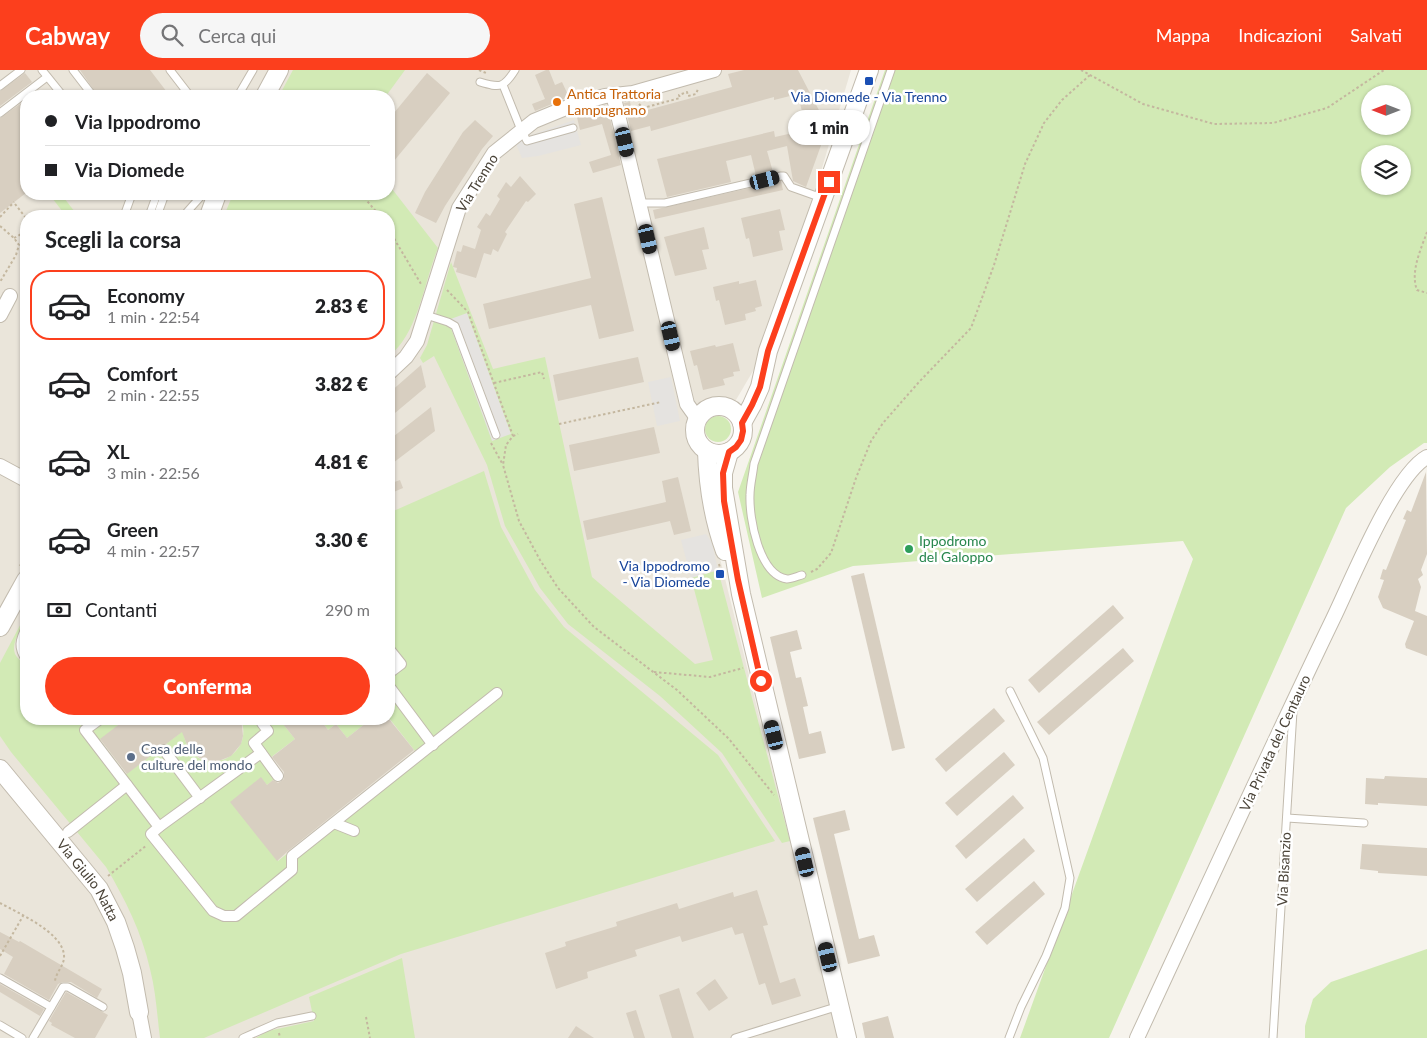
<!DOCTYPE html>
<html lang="it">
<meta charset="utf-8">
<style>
:root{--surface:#fff;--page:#f6f6f6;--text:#202124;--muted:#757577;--line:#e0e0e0;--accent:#fc3f1d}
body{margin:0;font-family:Lato,sans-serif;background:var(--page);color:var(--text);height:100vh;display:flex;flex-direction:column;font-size:19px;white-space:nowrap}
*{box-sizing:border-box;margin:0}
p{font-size:16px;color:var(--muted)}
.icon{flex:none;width:28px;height:28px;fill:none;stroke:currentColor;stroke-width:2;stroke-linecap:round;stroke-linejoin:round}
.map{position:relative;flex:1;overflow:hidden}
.panel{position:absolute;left:20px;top:140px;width:375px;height:515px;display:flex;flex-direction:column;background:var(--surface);border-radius:20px;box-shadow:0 1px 4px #0004}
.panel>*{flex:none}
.top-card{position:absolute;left:20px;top:20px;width:375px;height:110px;border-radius:20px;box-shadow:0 1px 4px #0004;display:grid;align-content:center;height:110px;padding:0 25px;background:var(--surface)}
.needle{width:32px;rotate:270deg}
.controls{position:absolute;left:1361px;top:15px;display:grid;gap:10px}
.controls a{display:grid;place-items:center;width:50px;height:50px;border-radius:50%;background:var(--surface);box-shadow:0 1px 4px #0004;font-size:25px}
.end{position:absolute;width:22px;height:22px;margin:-11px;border:6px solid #fc3f1d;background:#fff;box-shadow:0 0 0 2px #fff}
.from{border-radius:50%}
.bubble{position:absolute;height:35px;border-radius:18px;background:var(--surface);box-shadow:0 1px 4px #0004;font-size:16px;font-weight:800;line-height:35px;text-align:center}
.car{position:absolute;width:15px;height:30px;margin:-15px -8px;border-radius:6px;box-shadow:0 0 4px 1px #0007;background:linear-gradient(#222 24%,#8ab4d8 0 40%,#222 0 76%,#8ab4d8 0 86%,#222 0)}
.top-card b{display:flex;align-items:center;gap:18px;height:48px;font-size:19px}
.top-card b+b{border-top:1px solid var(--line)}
.top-card i{width:12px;height:12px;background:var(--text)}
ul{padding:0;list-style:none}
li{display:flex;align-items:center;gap:15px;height:70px;margin:0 10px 8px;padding:0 15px;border:2px solid transparent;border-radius:20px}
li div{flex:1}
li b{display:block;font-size:19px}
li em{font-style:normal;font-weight:800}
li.current{border-color:var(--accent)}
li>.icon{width:45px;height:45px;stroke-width:1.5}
h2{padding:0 25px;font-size:22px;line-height:60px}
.pay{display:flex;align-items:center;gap:12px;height:55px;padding:0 25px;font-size:19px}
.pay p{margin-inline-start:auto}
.action{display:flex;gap:10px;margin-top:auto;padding:10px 25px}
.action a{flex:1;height:58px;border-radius:30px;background:var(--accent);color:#fff;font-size:20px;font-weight:800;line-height:58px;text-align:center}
header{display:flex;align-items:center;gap:30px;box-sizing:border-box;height:70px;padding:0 25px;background:var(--accent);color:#fff}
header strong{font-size:24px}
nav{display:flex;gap:28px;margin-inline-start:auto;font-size:18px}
.search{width:350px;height:45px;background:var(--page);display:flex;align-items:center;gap:12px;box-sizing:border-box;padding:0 18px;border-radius:28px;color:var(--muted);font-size:19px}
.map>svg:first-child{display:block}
</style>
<header>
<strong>Cabway</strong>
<div class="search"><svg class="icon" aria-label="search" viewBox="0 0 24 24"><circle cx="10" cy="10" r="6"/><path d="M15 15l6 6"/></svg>Cerca qui</div>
<nav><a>Mappa</a><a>Indicazioni</a><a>Salvati</a></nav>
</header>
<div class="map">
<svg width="1427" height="968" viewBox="0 0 1427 968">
<rect width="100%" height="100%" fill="#f6f3ec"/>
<path fill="#eae5da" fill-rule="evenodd" d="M0 0H851L814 125 763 284 733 335 714 333 701 337 691 350V365L702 393 705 428 839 968H0ZM26 26H389V124H26ZM26 146H389V649H26Z"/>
<g fill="#d2eab5" fill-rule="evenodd">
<path d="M293 0H405L386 26H279Z"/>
<path d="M885 0H1427V373H1424L1390 397 1346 438 1109 968H1020L1193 489 1183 471 853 496 762 528 738 422ZM1370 24H1402V56H1370ZM1370 84H1402V116H1370Z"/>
<path d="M389 115 438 178C424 212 418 264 389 286V146H224L233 124H389Z"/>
<path d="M49 124H61L78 146H66Z"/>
<path d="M451 192 493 299 545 287 592 507 695 594 713 590 691 508 718 500 790 771 782 773 722 683 660 626 568 554 540 518 505 456 487 395 434 286 423 293 420 288 427 275Z"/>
<circle cx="718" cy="359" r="13"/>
<path d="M484 401 501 457 535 520 564 557 718 685 775 771 401 884 204 968H160C157 945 156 922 150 899 142 863 125 829 106 797L11 682 0 666V593L26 544C26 558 10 569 15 584 17 588 23 593 26 597V649H126L100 670 126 704 179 664 169 649H187C183 657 183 666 187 675 204 709 255 686 241 649H279L295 669 270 688 282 703 267 715 261 708 278 791 415 681 389 648V443Z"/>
<path d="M320 649H371L347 668 336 654 328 660Z"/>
<path d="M1427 879V968H1305V956L1313 929 1331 912Z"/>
<path d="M402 888 415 968H256L268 961 314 951 309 927Z"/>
</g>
<g fill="#e5e3e0">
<path d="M574 50 581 75 538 86 522 88 516 74 531 65Z"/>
<path d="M467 243 511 364 492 371 448 250Z"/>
<path d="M671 307 680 351 657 356 648 312Z"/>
<path d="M706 464 712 473 718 500 691 508 681 470Z"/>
</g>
<g fill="#d8cfc1">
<path d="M80 0H150L170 26H98Z"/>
<path d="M546 0H549L555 15 562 12 569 27 535 41 532 34 545 29 535 5Z"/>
<path d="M744 0H798L822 46 824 67 806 117 793 111 787 76 767 81 773 102 756 106 751 85 726 91 731 112 667 127 657 89 774 61 775 67 806 60 798 24 774 30V27L651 61 650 56 631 61 624 33 630 32 633 44 732 17 728 4Z"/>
<path d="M25 3 32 12 0 36V21Z"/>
<path d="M427 3 450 23 389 97V49Z"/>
<path d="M26 30V123L0 143V48Z"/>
<path d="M607 35 621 95 593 103 589 92 611 85 602 54 580 60 576 43Z"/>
<path d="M475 50 493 66 482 79 445 136 436 153 415 143 425 122 463 62Z"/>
<path d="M520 106 536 124 528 132 526 131 505 162 507 164 498 182 493 179 491 185 484 183 476 208 456 202 457 198 453 197 457 181 461 182 463 175 475 179 481 160 477 157 486 143 490 146 500 129 497 126 506 112 511 117Z"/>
<path d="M781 111 783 120 655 149 653 140Z"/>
<path d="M602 127 634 261 599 269 591 235 489 259 483 234 591 208 574 134Z"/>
<path d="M780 139 785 160 779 161 783 180 753 187 749 168 746 169 741 148Z"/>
<path d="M704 157 709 179 702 180 707 199 675 206 664 167Z"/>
<path d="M756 210 762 236 755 238 756 241 745 244 746 250 725 255 719 230 716 231 713 217 739 211V214Z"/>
<path d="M733 273 740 301 733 302 734 306 723 309 725 315 703 320 697 295 694 296 690 281 715 275 716 277Z"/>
<path d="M638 287 644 312 558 331 553 305Z"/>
<path d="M421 295 426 317 389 348V323Z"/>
<path d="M431 337 435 361 389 396V370Z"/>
<path d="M654 357 660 383 574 401 569 375Z"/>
<path d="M1426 402 1427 484 1421 500 1423 505 1418 509 1421 517 1415 541 1427 546V586L1406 578 1405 574 1414 551 1383 538 1378 527 1384 510 1380 509 1383 499 1386 500 1406 450 1403 449 1407 440 1411 442Z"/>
<path d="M678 407 691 461 674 465 670 451 587 470 583 451 666 432 662 411Z"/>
<path d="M400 410 403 418 389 424V414Z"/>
<path d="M864 503 905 678 892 681 851 506Z"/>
<path d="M1113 535 1124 548 1039 623 1028 610Z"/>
<path d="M797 560 802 579 790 582 796 608 801 607 808 636 803 637 809 664 821 661 826 683 799 689 770 567Z"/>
<path d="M1123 578 1134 591 1049 665 1037 652Z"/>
<path d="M994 638 1005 651 946 702 935 689Z"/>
<path d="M126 649H241L243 666 241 674 231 686 216 692 200 688 193 683 188 677 182 662 166 674 160 675 157 681 127 704 100 669Z"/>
<path d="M279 649H320L328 660 336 654 347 668 371 649H389L414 680 288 781 277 791 230 732 261 707 267 715 273 710 278 713 284 709V702L272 687 295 669Z"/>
<path d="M1004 682 1015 695 957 746 945 733Z"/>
<path d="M1385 706 1427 708V736L1378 733V735L1365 734 1366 708 1384 709Z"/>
<path d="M1013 725 1024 738 966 789 955 776Z"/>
<path d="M845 740 850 760 834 764 859 869 874 865 880 886 848 894 813 748Z"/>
<path d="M1024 768 1035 781 977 832 965 819Z"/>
<path d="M1362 774 1427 778V806L1378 803V801L1360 799Z"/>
<path d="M1034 811 1045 824 987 875 975 862Z"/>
<path d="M757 820 768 855 763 856 780 913 795 908 801 926 772 935 765 913 759 915 743 863 735 865 732 857 682 872 680 866 635 880 637 886 587 902 588 908 556 919 545 883 566 876 565 872 617 856 616 852 677 833 679 839 733 822 734 827Z"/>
<path d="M0 862 19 872 20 871 102 919 97 928 71 912H63L58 914 49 930 4 904 13 887 0 879Z"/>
<path d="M715 909 728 928 709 941 696 923Z"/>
<path d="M0 914 44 939 40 946 0 922Z"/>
<path d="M679 918 694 968H672L659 925Z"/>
<path d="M66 922 108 945 95 968H75L51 955 52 953 49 951Z"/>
<path d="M636 940 645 968H634L626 943Z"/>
<path d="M888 946 894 968H865L862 953Z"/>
<path d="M576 956 594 968H568Z"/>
</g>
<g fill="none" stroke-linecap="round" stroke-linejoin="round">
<defs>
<g id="service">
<path d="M42 0 63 26"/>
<path d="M73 0 93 26"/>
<path d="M170 0 190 26"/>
<path d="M480 12C500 18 504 18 515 0"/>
<path d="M503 15 519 55 527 71 573 58"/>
<path d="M0 16 21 0"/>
<path d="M235 26 239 24 253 0"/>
<path d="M0 43 47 7"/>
<path d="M644 133H665L781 106H784L791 117 822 128"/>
<path d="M124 146 132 124"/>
<path d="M149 146 157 124"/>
<path d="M157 146 165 124"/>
<path d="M185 146 187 142 203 124"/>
<path d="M426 245 448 252 455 256 496 365"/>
<path d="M802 505C798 506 791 509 787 509 759 505 749 448 750 425 750 415 753 404 754 394L891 0"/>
<path d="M26 557C19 570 17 578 26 590"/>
<path d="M1287 748 1364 753"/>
<path d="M0 908 51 937"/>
<path d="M0 955 22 968"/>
<path d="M33 968 63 917H68L103 937"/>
<path d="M243 968 277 953 312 946"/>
<path d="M735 968 839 936"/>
<path d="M1009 968 1021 937 1046 886 1065 838 1070 808 1043 688 1010 621"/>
<path d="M1273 968 1293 641"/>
</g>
<g id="pedestrian">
<path d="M389 579 401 594 389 603"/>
<path d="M389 616 433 675"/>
<path d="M100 649 85 660 127 715"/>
<path d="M267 649 262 653 268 661 254 673 278 706"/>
<path d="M164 680 200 728"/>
<path d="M334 753 354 761"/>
<path d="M159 757 261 683"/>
<path d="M68 762 127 715 159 757 151 764 213 841 224 846H236L292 800V786L497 623"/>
</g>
<g id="minor">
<path d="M613 24 687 334 697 348"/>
<path d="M0 245 10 226"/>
<path d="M389 303 406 287 417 271 459 138 494 83 534 51 573 35 605 26 633 23 714 0"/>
<path d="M0 396 26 410"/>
<path d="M139 942 144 968"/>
<path d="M1137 968C1202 828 1266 688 1333 549 1351 512 1394 405 1427 387"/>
</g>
<g id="tertiary">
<path d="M265 26 279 0"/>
<path d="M209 146 217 124"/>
<circle cx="719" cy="360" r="24"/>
<path d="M742 353 752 335 760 317 768 281 869 0"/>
<path d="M707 381C708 416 713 448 725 481"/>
<path d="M729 382 723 403V418L741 524 847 968"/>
<path d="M0 557 26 510"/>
<path id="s1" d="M0 699 99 819 116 852 125 878 132 903 139 942"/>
</g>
</defs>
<use href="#service" stroke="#c2bbae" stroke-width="9"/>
<use href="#pedestrian" stroke="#c2bbae" stroke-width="12"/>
<use href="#minor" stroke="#c2bbae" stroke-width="16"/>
<use href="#tertiary" stroke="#c2bbae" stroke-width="20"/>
<g stroke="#c4b79f" stroke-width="2" stroke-dasharray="2.5 2.5" stroke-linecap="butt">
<path d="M479 0 486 3"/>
<path d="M1081 0 1143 34 1214 54 1273 53 1327 38 1384 0"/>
<path d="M639 34 643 38 680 28 679 25 687 22 688 26 696 24 698 19"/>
<path d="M361 124 380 146"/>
<path d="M15 134 26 148"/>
<path d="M0 147 14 132"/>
<path d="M0 156 14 168 19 175 16 185 0 212"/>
<path d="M389 160 421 214"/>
<path d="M1427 162C1421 179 1410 202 1417 220L1427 223"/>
<path d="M14 168 23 163"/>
<path d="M447 220 468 242 513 366 506 375 503 395 519 451 540 490 558 518 594 557 677 620 729 669 774 725"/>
<path d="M494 313 542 302 544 309"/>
<path d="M559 354 661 332"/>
<path d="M513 366 518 364"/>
<path d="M491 373 503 395"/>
<path d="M719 494 722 505"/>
<path d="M20 496 25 487"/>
<path d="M811 502 817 499 831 483 856 408 871 371 883 353 919 312 971 258 994 195 1025 94 1044 53 1062 30 1090 5"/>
<path d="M654 602 710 607 743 598"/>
<path d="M108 806 147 775"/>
<path d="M0 833C18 843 62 862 64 885 65 895 56 902 55 911"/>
<path d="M0 886 23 846"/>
<path d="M366 947 370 968"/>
<path d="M279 963 280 968"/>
</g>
<use href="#service" stroke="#fff" stroke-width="7"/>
<use href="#pedestrian" stroke="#fff" stroke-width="10"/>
<use href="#minor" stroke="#fff" stroke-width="14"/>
<use href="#tertiary" stroke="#fff" stroke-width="18"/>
</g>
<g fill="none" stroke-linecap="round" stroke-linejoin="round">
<path stroke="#fc3f1d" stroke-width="6" d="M761 611 738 510 724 431 723 403 729 382 736 377 741 370 743 361 742 353 752 335 760 317 768 281 829 112"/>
</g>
<g fill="#1a4fb4" stroke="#fff" stroke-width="2">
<rect x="864" y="6" width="10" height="10" rx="2.5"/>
<rect x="715" y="499" width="10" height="10" rx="2.5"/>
</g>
<circle fill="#e8710a" stroke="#fff" stroke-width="2" cx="557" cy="32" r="5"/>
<circle fill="#2e9e5b" stroke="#fff" stroke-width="2" cx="909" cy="479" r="5"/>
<circle fill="#5c6f8a" stroke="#fff" stroke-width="2" cx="131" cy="687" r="5"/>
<g text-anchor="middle" stroke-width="5" stroke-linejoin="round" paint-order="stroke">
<g font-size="14" fill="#c56008" stroke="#fff" text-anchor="start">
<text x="567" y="29">Antica Trattoria<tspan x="567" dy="16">Lampugnano</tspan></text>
</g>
<g font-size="14" fill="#164399" stroke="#fff">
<text x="869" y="32">Via Diomede - Via Trenno</text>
<text x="710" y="501" text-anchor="end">Via Ippodromo<tspan x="710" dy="16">- Via Diomede</tspan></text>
</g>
<g font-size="14" fill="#4b4439" stroke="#fff">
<text transform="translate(477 113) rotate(-58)" y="5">Via Trenno</text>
<text transform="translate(1275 673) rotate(-65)" y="5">Via Privata del Centauro</text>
<text transform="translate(1284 799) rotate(-87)" y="5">Via Bisanzio</text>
<text dy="5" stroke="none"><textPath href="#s1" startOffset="142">Via Giulio Natta</textPath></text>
</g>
<g font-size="14" fill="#27864d" stroke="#fff" text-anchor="start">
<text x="919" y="476">Ippodromo<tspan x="919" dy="16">del Galoppo</tspan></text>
</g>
<g font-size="14" fill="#4e5e75" stroke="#fff" text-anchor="start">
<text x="141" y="684">Casa delle<tspan x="141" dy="16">culture del mondo</tspan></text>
</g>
</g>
</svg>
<div class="controls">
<a><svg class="needle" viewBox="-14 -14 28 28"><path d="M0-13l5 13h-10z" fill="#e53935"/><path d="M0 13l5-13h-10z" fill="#757577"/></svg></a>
<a><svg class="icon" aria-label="layers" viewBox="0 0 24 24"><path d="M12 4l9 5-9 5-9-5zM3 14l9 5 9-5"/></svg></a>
</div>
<i class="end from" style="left:761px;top:611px"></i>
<i class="end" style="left:829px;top:112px"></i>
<div class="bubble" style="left:788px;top:40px;width:82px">1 min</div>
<i class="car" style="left:625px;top:72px;rotate:167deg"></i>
<i class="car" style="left:765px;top:110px;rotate:76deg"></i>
<i class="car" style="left:648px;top:169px;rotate:167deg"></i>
<i class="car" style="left:671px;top:266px;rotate:167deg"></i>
<i class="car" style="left:774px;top:665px;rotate:346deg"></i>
<i class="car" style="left:805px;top:792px;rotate:347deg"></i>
<i class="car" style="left:828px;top:887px;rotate:347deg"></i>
<div class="top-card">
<b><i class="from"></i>Via Ippodromo</b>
<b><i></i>Via Diomede</b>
</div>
<section class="panel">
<h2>Scegli la corsa</h2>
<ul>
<li class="current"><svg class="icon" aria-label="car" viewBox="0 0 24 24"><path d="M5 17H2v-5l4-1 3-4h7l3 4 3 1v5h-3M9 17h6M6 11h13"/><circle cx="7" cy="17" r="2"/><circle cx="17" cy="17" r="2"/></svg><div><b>Economy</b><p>1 min · 22:54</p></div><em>2.83 €</em></li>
<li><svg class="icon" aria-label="car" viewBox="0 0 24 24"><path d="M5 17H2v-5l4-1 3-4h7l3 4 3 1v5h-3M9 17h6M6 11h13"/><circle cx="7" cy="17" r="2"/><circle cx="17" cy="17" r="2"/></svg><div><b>Comfort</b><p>2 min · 22:55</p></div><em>3.82 €</em></li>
<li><svg class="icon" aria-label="car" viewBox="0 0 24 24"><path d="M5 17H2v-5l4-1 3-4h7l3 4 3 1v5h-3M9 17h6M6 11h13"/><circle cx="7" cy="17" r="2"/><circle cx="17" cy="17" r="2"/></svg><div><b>XL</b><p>3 min · 22:56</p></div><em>4.81 €</em></li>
<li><svg class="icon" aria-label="car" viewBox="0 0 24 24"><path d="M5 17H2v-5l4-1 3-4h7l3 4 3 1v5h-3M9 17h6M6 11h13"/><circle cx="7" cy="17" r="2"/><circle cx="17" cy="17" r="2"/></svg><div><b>Green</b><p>4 min · 22:57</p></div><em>3.30 €</em></li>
</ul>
<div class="pay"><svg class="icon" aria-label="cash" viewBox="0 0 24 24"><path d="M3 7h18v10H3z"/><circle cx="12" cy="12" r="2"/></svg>Contanti<p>290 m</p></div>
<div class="action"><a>Conferma</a></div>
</section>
</div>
